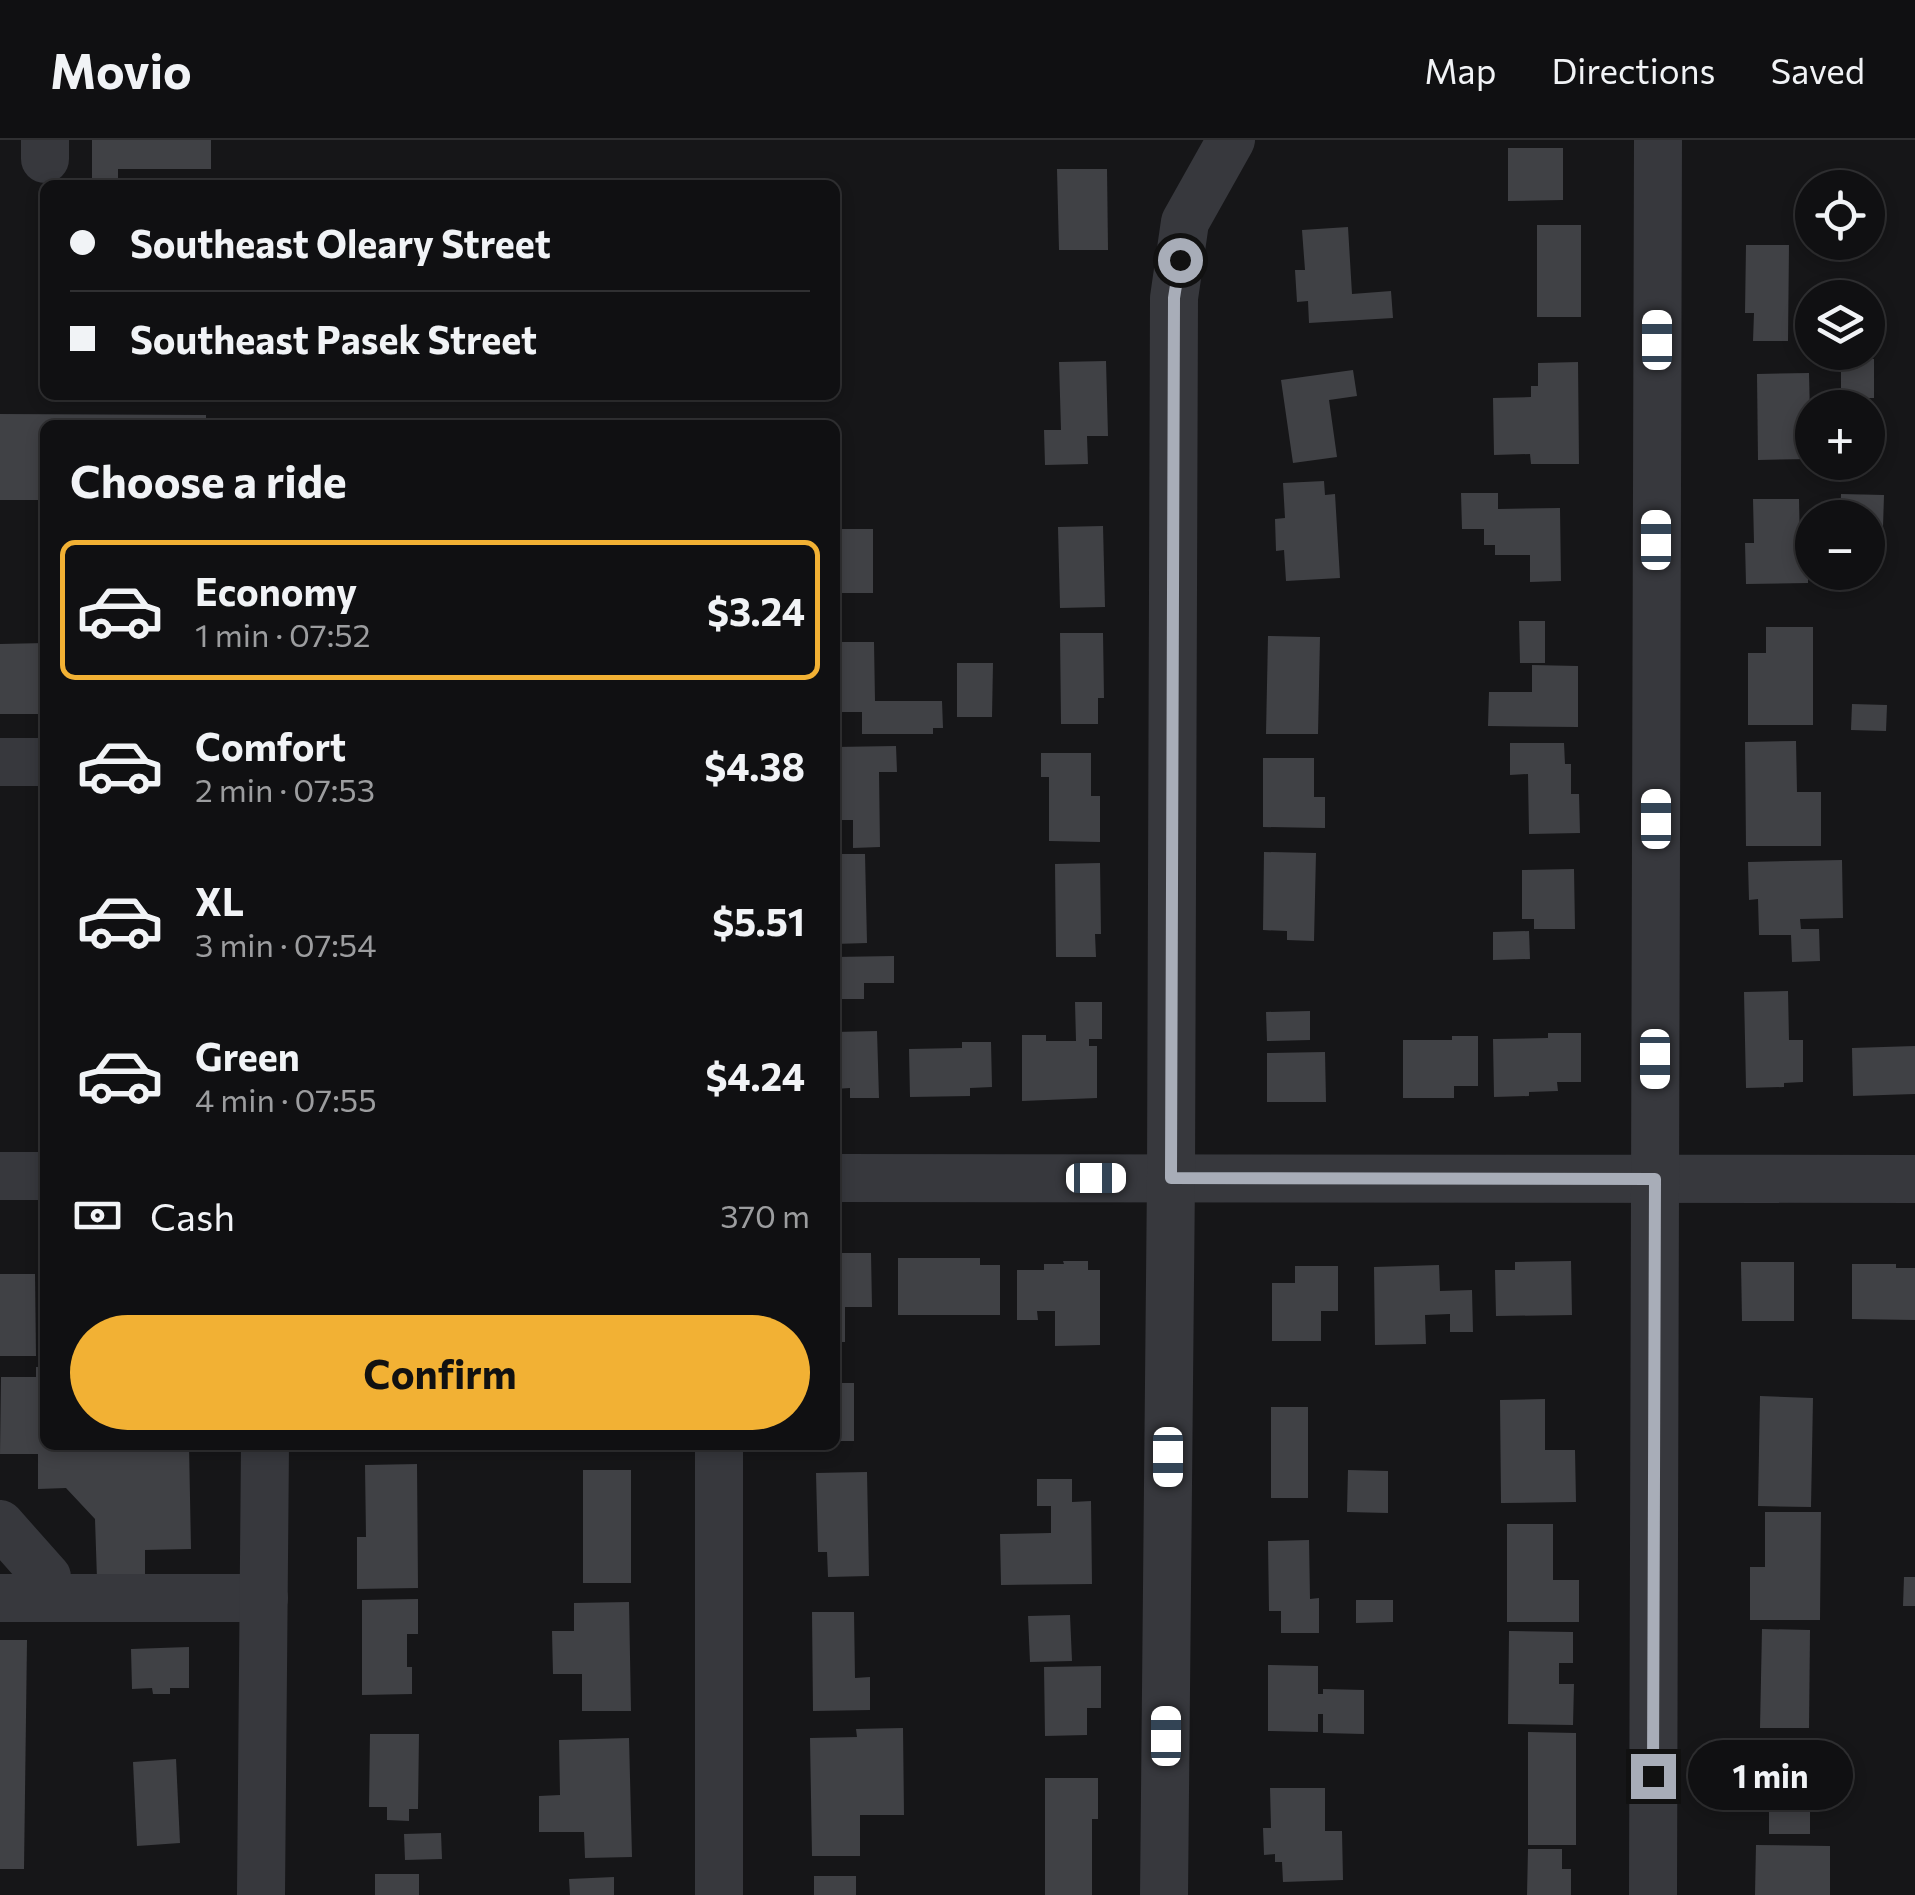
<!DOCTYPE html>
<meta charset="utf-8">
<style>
:root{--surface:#101012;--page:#19191b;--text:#f1f3f6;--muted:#9c9d9f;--line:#303032;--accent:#f2b134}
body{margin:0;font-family:Commissioner,sans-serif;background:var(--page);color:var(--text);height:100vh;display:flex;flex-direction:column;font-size:38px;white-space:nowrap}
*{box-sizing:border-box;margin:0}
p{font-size:32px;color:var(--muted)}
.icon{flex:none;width:55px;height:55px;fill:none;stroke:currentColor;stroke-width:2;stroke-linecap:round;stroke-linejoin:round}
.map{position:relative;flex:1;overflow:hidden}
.sheet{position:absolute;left:40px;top:280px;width:800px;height:1030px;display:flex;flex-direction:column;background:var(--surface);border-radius:15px;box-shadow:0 5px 15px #0003,0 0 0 2px var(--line)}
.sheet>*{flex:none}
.top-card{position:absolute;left:40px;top:40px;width:800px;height:220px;border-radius:15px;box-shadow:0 5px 15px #0003,0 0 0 2px var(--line);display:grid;align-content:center;height:220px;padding:0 30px;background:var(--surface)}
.controls{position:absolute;left:1795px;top:30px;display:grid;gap:20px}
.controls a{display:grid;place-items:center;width:90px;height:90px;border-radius:50%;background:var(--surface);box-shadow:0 5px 15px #0003,0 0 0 2px var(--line);font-size:50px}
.end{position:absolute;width:45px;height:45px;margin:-22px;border:12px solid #a8adb8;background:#111;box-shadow:0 0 0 5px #111}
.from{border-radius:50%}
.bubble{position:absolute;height:70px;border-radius:35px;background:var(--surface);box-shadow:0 5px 15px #0003,0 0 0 2px var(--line);font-size:32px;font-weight:700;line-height:70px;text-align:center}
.car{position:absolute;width:30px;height:60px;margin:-30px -15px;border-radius:12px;box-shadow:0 0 8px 2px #0007;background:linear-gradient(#fff 24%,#345 0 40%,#fff 0 76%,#345 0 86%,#fff 0)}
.top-card b{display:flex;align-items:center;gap:35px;height:95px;font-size:38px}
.top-card b+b{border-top:2px solid var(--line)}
.top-card i{width:25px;height:25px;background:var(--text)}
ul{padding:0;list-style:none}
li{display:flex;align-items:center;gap:30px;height:140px;margin:0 20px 15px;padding:0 10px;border:5px solid transparent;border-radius:15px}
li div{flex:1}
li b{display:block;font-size:38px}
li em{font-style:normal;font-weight:700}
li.current{border-color:var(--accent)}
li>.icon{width:90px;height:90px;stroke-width:1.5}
h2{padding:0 30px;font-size:45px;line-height:120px}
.pay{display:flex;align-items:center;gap:25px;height:110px;padding:0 30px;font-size:38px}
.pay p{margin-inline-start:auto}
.button{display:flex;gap:20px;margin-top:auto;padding:20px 30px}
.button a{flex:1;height:115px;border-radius:60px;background:var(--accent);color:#111;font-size:40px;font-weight:700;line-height:115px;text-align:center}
header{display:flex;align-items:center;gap:60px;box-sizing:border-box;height:140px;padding:0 50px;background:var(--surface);border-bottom:2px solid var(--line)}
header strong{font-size:48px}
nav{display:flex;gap:55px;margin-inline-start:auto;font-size:35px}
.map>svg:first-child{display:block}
</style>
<header>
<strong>Movio</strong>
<nav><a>Map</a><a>Directions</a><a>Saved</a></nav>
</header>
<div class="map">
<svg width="1915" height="1755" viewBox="0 0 1915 1755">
<rect width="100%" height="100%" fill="#161618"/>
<g fill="#404145">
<path d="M92 0H211V29H118V45H92Z"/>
<path d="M1508 8H1563V60L1508 61Z"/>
<path d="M1057 29H1107L1108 110H1059Z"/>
<rect x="1537" y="85" width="44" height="92"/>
<path d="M1348 87 1352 154 1391 151 1393 178 1309 183 1308 161 1297 162 1295 130H1305L1302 90Z"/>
<path d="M1746 105H1789L1788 201H1753L1754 173H1745Z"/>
<rect x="1841" y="219" width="33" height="39"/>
<path d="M1106 221 1108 296H1087L1088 324 1045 325 1044 290H1061L1059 222Z"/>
<path d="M1578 222 1579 324H1531L1530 314 1494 315 1493 258 1531 257V246H1538V223Z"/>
<path d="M1353 230 1357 256 1329 260 1337 317 1293 323 1281 240Z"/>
<path d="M1809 233 1811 319 1758 320 1757 234Z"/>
<path d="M0 274 206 275V285H45V360H0Z"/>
<path d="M1324 341 1325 355 1335 354 1340 438 1286 441 1284 410 1276 411 1275 379 1285 378 1283 343Z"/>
<path d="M1461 353H1498V369L1560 368 1561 441 1530 442V415H1495V405H1484V389H1462Z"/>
<path d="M1841 354 1884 355 1883 387H1868V378H1840Z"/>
<path d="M1753 359H1799L1800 406H1808V443L1746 444 1745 403H1754Z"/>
<path d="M1103 386 1105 467 1060 468 1058 387Z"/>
<rect x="835" y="389" width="38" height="64"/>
<path d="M1519 481H1545V523H1520Z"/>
<path d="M1766 487H1813V585H1748V513H1766Z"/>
<path d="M1060 493H1103L1104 558H1098V584H1061Z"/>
<path d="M1268 496 1320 497 1318 594H1266Z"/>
<path d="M835 502H874L875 561H942L943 588H933V594H862V572H835Z"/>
<path d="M45 503V574H0V504Z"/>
<path d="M957 523H993L992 577H957Z"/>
<path d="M1532 525 1578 526V587L1488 586 1489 552H1532Z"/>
<path d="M1852 564 1887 565 1886 591 1851 590Z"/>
<path d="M1796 601 1797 652H1821V706H1746L1745 602Z"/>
<path d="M1510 603H1564L1565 624H1571V654H1579L1580 693 1529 694 1528 634 1510 635Z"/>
<path d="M896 606 897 632H879L880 707 853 708V680H835V607Z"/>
<path d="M1041 613H1091V656H1100V702L1049 701V637H1041Z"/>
<path d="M1263 618H1314V657H1325V688L1263 687Z"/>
<path d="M1264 712 1316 713 1314 801 1287 800V791L1263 790Z"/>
<path d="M835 714H865L867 803 835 804Z"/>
<path d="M1842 720 1843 778 1800 779 1801 789H1819L1820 821 1792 822 1791 795H1759L1758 759 1749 760 1748 722Z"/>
<path d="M1100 723 1101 794H1095L1096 817H1056L1055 724Z"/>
<path d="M1574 729 1575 789H1534V779H1522V730Z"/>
<path d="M1529 791 1530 819 1493 820V792Z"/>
<path d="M894 816V843H864V859H835V817Z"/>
<path d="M1788 851 1789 900H1803V942L1784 943V947L1746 948 1744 852Z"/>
<path d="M1075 862H1102V899H1089V906H1097V958L1022 961V895H1046V901H1076Z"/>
<path d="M1310 871V900L1267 901 1266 872Z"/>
<path d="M877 891 879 958H850V948L835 949V892Z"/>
<path d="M1548 893H1581V942H1557L1558 951 1529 952V956L1494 957 1493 899 1548 898Z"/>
<path d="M1452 896H1478V946H1454V958H1403V900H1452Z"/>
<path d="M962 902H991L992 947 970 948V956L910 957 909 909 962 908Z"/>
<path d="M1915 906V954L1853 956 1852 908Z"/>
<path d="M1325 912 1326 962H1267V913Z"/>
<path d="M835 1113H871L872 1167H845V1202H835Z"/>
<path d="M898 1118H980V1125H1000V1175H898Z"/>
<path d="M1063 1121H1088V1130H1100V1205L1055 1206V1171H1037L1038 1180H1017V1130H1044V1124H1064Z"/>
<path d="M1571 1121 1572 1175 1496 1176 1495 1130H1515V1122Z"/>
<path d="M1741 1122H1794V1181H1742Z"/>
<path d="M1852 1124H1896V1128H1915V1180L1852 1179Z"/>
<path d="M1439 1125 1440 1151 1472 1150 1473 1192H1450V1174L1425 1175 1426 1204 1375 1205 1374 1127Z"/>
<path d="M1295 1126H1338V1171H1321V1201H1272V1143H1295Z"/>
<path d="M0 1134H35L36 1216H0Z"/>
<path d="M36 1227H45V1305H189L191 1409 145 1410V1438L97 1439 95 1379 66 1348 38 1349V1314H0L1 1237H36Z"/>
<rect x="835" y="1243" width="19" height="58"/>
<path d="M1760 1256 1813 1258 1811 1367 1758 1366Z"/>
<path d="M1545 1259V1310H1575L1576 1362 1501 1363 1500 1260Z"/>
<rect x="1271" y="1267" width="37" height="91"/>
<path d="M417 1324 418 1448 357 1449V1397H366L365 1325Z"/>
<rect x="583" y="1330" width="48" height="113"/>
<path d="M1348 1330 1388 1331V1373L1347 1372Z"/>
<path d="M867 1332 869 1436 828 1437 827 1412H818L816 1333Z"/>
<path d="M1037 1339H1072V1362L1091 1361 1092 1444 1001 1445 1000 1394 1051 1393V1366H1037Z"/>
<path d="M1765 1372H1821L1820 1480H1750V1427H1765Z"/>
<path d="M1507 1384H1553V1440H1579V1482H1507Z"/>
<path d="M1309 1400 1310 1459 1319 1458V1493H1281V1471H1269L1268 1401Z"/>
<path d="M1904 1437H1915V1466H1903Z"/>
<path d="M418 1459V1494H407V1527H412V1554L362 1555V1460Z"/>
<path d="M1356 1460H1393V1482L1356 1483Z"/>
<path d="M629 1462 631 1571H582V1534H553L552 1491H574V1463Z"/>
<path d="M812 1472H854L855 1538 870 1537V1570L813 1571Z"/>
<path d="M1070 1475 1072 1521 1030 1522 1028 1476Z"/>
<path d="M1762 1489 1810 1490 1809 1588H1760Z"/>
<path d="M1509 1491 1573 1492V1523H1559V1544H1574L1573 1585 1508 1584Z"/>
<path d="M0 1500H27L24 1729H0Z"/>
<path d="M189 1507V1548H170V1554H153L152 1548 132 1549 131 1509Z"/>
<path d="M1268 1525 1318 1526V1554H1323V1549L1364 1550V1594L1323 1593V1574H1318V1592L1268 1591Z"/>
<path d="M1101 1526V1568H1087V1595L1045 1596 1044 1527Z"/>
<path d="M903 1588 904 1675H860V1716H812L810 1598 857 1597 856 1589Z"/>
<path d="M1528 1592 1576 1593V1705H1528Z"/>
<path d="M370 1594H419L418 1669H409V1681L387 1680V1667H369Z"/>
<path d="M629 1598 632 1717 585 1718 584 1692H539V1656L560 1655 559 1600Z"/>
<path d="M1757 1601H1810V1694H1769V1662H1758Z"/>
<path d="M176 1619 180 1703 137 1706 133 1622Z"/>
<path d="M1045 1638H1098V1679H1092V1755H1045Z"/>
<path d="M1270 1648H1325V1691H1342L1343 1740 1283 1742 1282 1722H1275V1714L1264 1715 1263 1688H1271Z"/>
<path d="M441 1693 442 1719 405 1720 404 1694Z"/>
<path d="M1756 1705 1830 1706V1755H1755Z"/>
<path d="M1528 1709H1562V1729H1571V1755H1527Z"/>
<rect x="375" y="1734" width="44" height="21"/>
<rect x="814" y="1736" width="42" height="19"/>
<path d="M614 1737V1755H570L569 1739Z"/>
</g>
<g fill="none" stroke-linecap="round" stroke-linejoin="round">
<g stroke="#37383d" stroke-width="48">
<path d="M45 0V19"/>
<path d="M0 622H45"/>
<path d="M0 1036H45"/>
<path d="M835 1038 1915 1039"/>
<path d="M0 1384 47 1437 46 1458"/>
<path d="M0 1458H264"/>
<path d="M261 1755 265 1305"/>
<path d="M719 1755V1305"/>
<path d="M1164 1755 1171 1038 1174 158 1185 82 1231 0"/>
<path d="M1653 1755 1658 0"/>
</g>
</g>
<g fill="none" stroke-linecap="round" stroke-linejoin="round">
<path stroke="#a8adb8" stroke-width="12" d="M1180 120 1174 158 1171 1038 1655 1039 1653 1636"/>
</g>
</svg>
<div class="controls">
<a><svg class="icon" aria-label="locate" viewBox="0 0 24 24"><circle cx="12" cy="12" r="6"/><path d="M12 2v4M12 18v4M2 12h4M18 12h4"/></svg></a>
<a><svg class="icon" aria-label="layers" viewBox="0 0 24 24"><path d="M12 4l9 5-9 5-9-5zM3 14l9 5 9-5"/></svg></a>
<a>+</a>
<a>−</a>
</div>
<i class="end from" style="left:1180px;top:120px"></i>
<i class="end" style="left:1653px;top:1636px"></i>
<div class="bubble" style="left:1688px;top:1600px;width:165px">1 min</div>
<i class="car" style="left:1657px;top:200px;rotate:0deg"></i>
<i class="car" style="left:1656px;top:400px;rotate:0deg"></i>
<i class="car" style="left:1656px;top:679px;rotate:0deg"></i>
<i class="car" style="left:1655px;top:919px;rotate:180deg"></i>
<i class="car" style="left:1096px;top:1038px;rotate:90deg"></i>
<i class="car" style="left:1168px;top:1317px;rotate:180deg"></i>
<i class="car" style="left:1166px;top:1596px;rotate:0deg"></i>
<div class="top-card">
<b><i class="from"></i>Southeast Oleary Street</b>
<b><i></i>Southeast Pasek Street</b>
</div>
<section class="sheet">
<h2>Choose a ride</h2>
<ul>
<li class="current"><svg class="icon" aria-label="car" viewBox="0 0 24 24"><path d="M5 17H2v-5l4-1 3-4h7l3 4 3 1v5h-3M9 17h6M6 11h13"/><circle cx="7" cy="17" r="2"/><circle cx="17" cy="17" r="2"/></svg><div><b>Economy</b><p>1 min · 07:52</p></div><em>$3.24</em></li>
<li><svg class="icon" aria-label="car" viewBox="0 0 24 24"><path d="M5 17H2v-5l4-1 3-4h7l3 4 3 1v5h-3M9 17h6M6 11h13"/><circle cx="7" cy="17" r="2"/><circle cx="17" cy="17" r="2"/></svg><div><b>Comfort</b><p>2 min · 07:53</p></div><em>$4.38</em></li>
<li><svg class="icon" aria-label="car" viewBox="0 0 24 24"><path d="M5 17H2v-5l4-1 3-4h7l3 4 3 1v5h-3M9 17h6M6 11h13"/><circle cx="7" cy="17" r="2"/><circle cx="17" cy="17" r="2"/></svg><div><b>XL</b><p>3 min · 07:54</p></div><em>$5.51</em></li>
<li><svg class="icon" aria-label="car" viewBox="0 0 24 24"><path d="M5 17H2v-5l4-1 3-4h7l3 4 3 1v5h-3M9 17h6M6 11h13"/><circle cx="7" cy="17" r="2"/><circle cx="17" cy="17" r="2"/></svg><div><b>Green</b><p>4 min · 07:55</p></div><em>$4.24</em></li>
</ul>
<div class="pay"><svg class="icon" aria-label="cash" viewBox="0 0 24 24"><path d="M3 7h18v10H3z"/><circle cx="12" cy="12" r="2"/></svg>Cash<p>370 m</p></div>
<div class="button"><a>Confirm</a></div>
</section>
</div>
